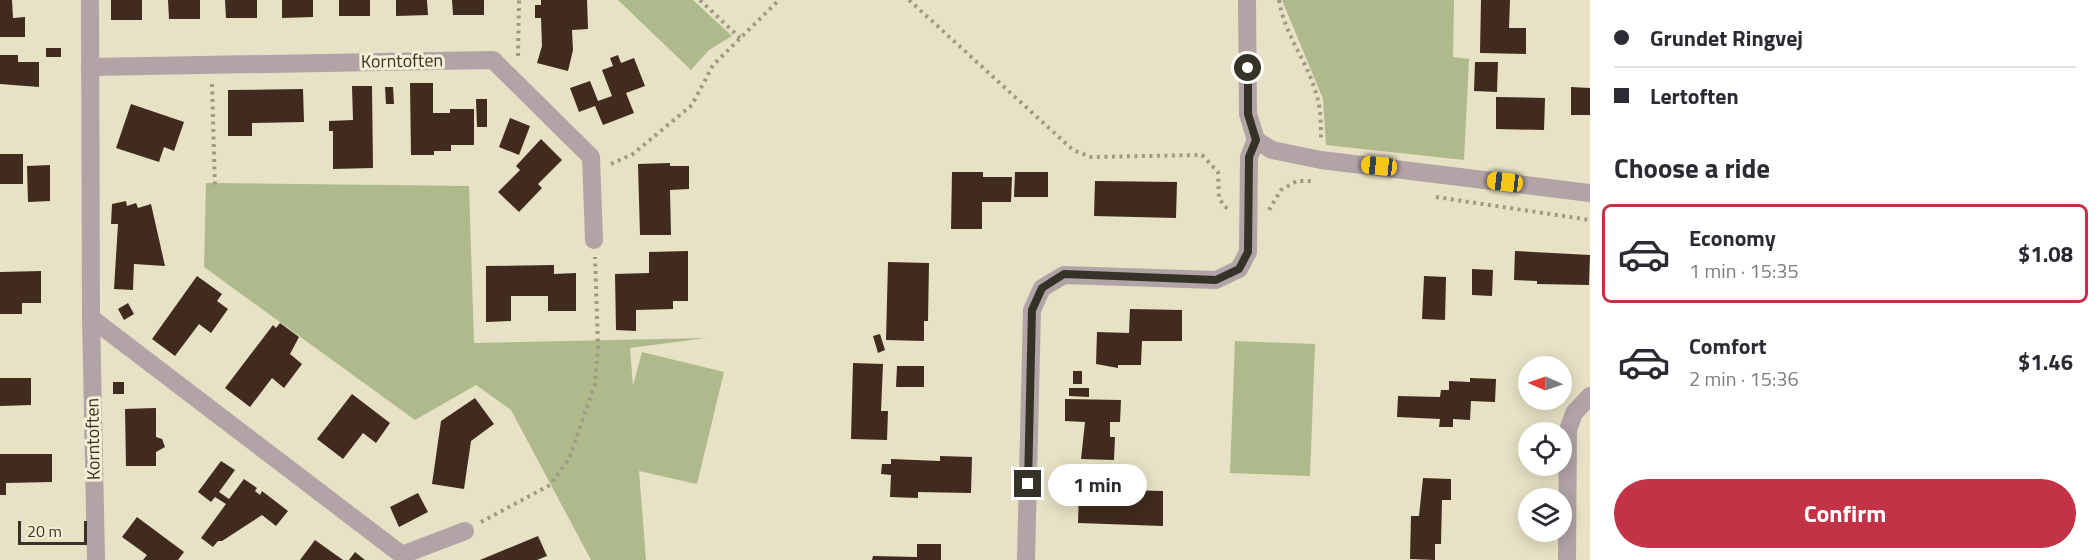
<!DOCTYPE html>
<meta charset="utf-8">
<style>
:root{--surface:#fff;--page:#f7f7f7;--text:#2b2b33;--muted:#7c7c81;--line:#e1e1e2;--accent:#c33347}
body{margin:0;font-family:"Titillium Web",sans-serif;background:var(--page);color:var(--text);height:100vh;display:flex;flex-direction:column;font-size:22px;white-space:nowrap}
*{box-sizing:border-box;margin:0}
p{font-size:20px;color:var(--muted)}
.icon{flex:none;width:33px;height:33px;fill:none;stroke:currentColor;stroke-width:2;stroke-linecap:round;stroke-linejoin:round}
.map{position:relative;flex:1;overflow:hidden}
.drawer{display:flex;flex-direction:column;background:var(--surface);width:510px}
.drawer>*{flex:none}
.top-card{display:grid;align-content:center;height:132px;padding:0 24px;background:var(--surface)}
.needle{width:39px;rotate:272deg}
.tools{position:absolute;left:1518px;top:356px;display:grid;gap:12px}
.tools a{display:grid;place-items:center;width:54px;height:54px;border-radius:50%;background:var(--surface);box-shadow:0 3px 15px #0003;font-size:30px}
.scale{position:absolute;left:18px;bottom:15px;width:69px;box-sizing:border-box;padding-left:6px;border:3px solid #353328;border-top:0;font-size:16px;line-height:21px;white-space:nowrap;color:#353328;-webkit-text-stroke:4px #f4efd2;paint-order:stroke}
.end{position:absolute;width:27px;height:27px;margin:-14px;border:8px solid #353328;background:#fff;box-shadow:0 0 0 3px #fff}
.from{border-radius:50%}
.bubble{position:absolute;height:42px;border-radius:21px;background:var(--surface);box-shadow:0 3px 15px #0003;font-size:20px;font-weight:700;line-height:42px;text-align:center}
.car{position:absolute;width:18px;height:36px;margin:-18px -9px;border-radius:8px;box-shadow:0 0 4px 2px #0007;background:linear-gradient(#f5c518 24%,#345 0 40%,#f5c518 0 76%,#345 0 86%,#f5c518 0)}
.top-card b{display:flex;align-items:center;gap:21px;height:57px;font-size:22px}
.top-card b+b{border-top:2px solid var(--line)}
.top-card i{width:15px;height:15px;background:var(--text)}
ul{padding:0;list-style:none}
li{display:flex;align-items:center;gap:18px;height:99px;margin:0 12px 9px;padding:0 12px;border:3px solid transparent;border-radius:9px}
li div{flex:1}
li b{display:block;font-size:22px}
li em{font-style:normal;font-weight:700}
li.selected{border-color:var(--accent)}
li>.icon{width:54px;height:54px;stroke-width:1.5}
h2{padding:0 24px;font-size:27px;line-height:72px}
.action{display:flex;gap:12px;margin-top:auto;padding:12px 24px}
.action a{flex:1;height:69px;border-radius:36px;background:var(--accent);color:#fff;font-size:24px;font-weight:700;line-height:69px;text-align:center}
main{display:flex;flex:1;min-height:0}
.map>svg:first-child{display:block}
</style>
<main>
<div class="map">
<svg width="1590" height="560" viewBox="0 0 1590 560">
<rect width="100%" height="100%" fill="#e7e2c5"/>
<g fill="#aeb98c">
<path d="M618 0H693L732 36 709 50 691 70Z"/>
<path d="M1282 0H1454L1453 57 1469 59 1464 160 1326 145 1323 99Z"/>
<path d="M206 183 469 186 474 343 706 338 630 348 633 386 642 352 724 372 697 484 639 471 646 560H591L511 410 476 385 415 420 204 267Z"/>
<path d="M1235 341 1315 344 1310 476 1230 473Z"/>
</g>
<g fill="#402b1e">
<path d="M0 0H12L13 18 25 17V37H0Z"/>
<rect x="111" y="0" width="31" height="20"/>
<path d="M168 0H200V19H169Z"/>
<path d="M225 0H257V18H226Z"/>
<path d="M282 0H313V17L282 18Z"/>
<rect x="339" y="0" width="31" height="16"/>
<path d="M396 0H427L428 15 396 16Z"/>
<path d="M452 0H484V15H453Z"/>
<path d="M541 0H587L588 29 572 30 573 50 568 71 537 63 542 46 541 18H535V5H541Z"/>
<path d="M1481 0H1510L1509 28H1526V54L1480 53Z"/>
<rect x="46" y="48" width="15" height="9"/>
<path d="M0 55H18V62H39V87L0 84Z"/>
<path d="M618 55 621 63 634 58 645 86 626 93 634 113 603 125 595 106 579 112 570 88 590 81 598 101 612 96 602 70 613 66 610 58Z"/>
<path d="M1475 62H1498L1497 92 1474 91Z"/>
<path d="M410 83H433V113H450V109H474V145H451V151H434V155H411Z"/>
<path d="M352 86H372L373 168 333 169V131H329V121L353 120Z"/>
<path d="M385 87H393L394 104H386Z"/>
<path d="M1571 87 1590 88V115H1571Z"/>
<path d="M303 89 304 122 252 123V136H228V90Z"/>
<path d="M1496 97 1545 98 1544 130 1496 129Z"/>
<path d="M476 99H487V127H477Z"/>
<path d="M131 104 184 122 174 151 164 147 159 162 116 148Z"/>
<path d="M510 118 530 126 519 155 499 147Z"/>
<path d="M541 139 562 160 538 184 542 188 519 212 498 192 520 170 516 166Z"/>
<rect x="0" y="154" width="23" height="30"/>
<path d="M670 163V166H689V189L670 190 671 235H640L638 164Z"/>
<path d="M50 165V201L28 202 27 166Z"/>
<path d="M952 172H983V177H1012L1011 202H982V229H951Z"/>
<path d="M1015 172H1048V197H1014Z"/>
<path d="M1095 181 1177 182 1176 218 1094 216Z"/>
<path d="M126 201 127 206 136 203 138 208 151 204 165 266 134 264 133 290 114 289 118 224H111L112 204Z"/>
<path d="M688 251V301H673V309L636 310V331L616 330 615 274 649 273V252Z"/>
<path d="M1515 251 1590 255 1589 285 1537 284V281L1514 280Z"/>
<path d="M888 262 929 263 928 321H924V341L886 340Z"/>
<path d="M554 265V274L576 273V311H548V296H511V321L486 322V266Z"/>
<path d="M1472 269 1493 270 1492 296 1472 295Z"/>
<path d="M41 271V303H22V314H0V272Z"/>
<path d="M197 276 222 294 217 301 228 309 211 333 199 324 175 356 152 339Z"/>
<path d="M1424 276 1446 277 1445 320 1422 319Z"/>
<path d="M128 303 134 314 124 320 118 309Z"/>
<path d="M1130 309 1182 310V341H1142L1141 365H1118V368L1096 364 1097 332 1129 333Z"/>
<path d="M280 323 299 337 290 354 302 364 284 388 272 378 250 407 225 388 273 325 276 328Z"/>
<path d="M880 334 885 350 878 353 873 336Z"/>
<path d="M853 363 883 364 881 411H888L887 440 851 439Z"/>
<path d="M897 366H924V387H896Z"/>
<rect x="1073" y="371" width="9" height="13"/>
<path d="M0 378H31V405L0 406Z"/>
<path d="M1470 378 1496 379 1495 402 1471 401 1470 420 1453 419V427H1439L1440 419 1397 417 1398 396 1440 397 1441 390H1449V381L1470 382Z"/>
<rect x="113" y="382" width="11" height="12"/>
<path d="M1069 388H1089V397L1069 396Z"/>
<path d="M352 394 390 423 376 443 363 433 343 459 317 439Z"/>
<path d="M475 398 494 424 471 441 464 489 432 484 441 421Z"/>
<path d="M1065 399 1121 400 1120 422H1110V437H1115L1114 460 1081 459 1085 422 1065 421Z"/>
<path d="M156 408V437L162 439 165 447 156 452V466H126L125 409Z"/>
<path d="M0 454H52V482L6 483V495H0Z"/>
<path d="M940 456 972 457 971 493 918 492V498L890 497 891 475 881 474 882 464H891V459L940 461Z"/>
<path d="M221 461 235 470 219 492 229 499 244 479 257 488 255 491 260 495 262 491 288 511 276 526 262 515 222 541H218L213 547 201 538 226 504 215 497 211 502 198 492Z"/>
<path d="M1423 478 1451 479V500H1442L1441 544H1435V560L1410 559 1411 516H1419Z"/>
<path d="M1079 489 1163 491V526L1078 523Z"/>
<path d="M418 493 428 512 399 527 390 507Z"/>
<path d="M137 517 184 552 178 560H143L147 555 122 537Z"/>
<path d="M538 536 547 556 537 560H480Z"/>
<path d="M315 540 343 560H300Z"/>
<path d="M917 544H941V560H872L873 556 917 557Z"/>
<path d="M355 552 365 560H349Z"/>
</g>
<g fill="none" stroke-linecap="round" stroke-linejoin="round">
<g stroke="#9e9a85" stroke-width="4" stroke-dasharray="3 4.5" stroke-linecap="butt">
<path d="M700 0 740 38"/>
<path d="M909 0 1073 150 1091 157 1202 155 1218 172 1219 198 1225 207 1230 209"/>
<path d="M1279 0C1285 36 1305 57 1315 90 1321 106 1321 123 1321 140"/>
<path d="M518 56 519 0"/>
<path d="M212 84 215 189"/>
<path d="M611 164 633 154 692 105 713 65 779 0"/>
<path d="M1436 197 1590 220"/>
<path d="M1269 210 1281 190 1297 181H1313"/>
<path d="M481 522 550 485 569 459 595 384 598 346 595 257"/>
</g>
<g stroke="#b1a3a6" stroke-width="18">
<path d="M90 0 91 318 96 560"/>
<path d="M1247 0 1248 114 1256 140 1272 150 1321 160 1590 193"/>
<path d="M90 67 493 60 591 157 594 240"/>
<path d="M91 318 402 555 465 531"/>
<path d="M1026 560 1032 310 1042 288 1064 275 1216 280 1239 269 1248 252 1249 157 1256 140"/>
<path d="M1567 560 1568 430 1574 413 1590 396"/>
</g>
</g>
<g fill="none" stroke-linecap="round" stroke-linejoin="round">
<path stroke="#353328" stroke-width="8" d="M1028 484 1032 310 1042 288 1064 274 1216 280 1239 269 1248 252 1249 157 1256 140 1248 114V68"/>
</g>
<g text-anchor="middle" stroke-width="6" stroke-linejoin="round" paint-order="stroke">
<g font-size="18" fill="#353328" stroke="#f4efd2">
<text transform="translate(402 61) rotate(-1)" y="6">Korntoften</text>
<text transform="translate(93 439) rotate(-91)" y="6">Korntoften</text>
</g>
</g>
</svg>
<div class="tools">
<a><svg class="needle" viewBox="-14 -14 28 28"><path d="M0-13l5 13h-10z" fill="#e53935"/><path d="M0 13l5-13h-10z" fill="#7c7c81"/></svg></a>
<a><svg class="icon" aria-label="locate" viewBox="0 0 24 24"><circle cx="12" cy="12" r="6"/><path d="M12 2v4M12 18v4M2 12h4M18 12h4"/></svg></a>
<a><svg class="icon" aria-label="layers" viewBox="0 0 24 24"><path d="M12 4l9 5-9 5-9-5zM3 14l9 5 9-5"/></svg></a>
</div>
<div class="scale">20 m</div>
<i class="end from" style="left:1248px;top:68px"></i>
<i class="end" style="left:1028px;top:484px"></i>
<div class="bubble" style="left:1048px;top:464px;width:99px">1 min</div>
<i class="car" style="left:1379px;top:166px;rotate:276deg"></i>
<i class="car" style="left:1505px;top:182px;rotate:277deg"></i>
</div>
<section class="drawer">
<div class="top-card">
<b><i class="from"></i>Grundet Ringvej</b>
<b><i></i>Lertoften</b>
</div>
<h2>Choose a ride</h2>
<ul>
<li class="selected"><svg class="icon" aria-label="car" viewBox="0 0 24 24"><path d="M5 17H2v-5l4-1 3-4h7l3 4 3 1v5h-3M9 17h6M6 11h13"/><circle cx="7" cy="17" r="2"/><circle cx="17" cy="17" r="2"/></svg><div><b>Economy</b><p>1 min · 15:35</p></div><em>$1.08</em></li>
<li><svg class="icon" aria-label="car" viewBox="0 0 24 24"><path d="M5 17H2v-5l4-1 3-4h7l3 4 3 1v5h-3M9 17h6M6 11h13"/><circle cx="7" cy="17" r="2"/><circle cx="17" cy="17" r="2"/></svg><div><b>Comfort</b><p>2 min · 15:36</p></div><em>$1.46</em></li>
</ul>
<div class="action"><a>Confirm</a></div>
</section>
</main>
